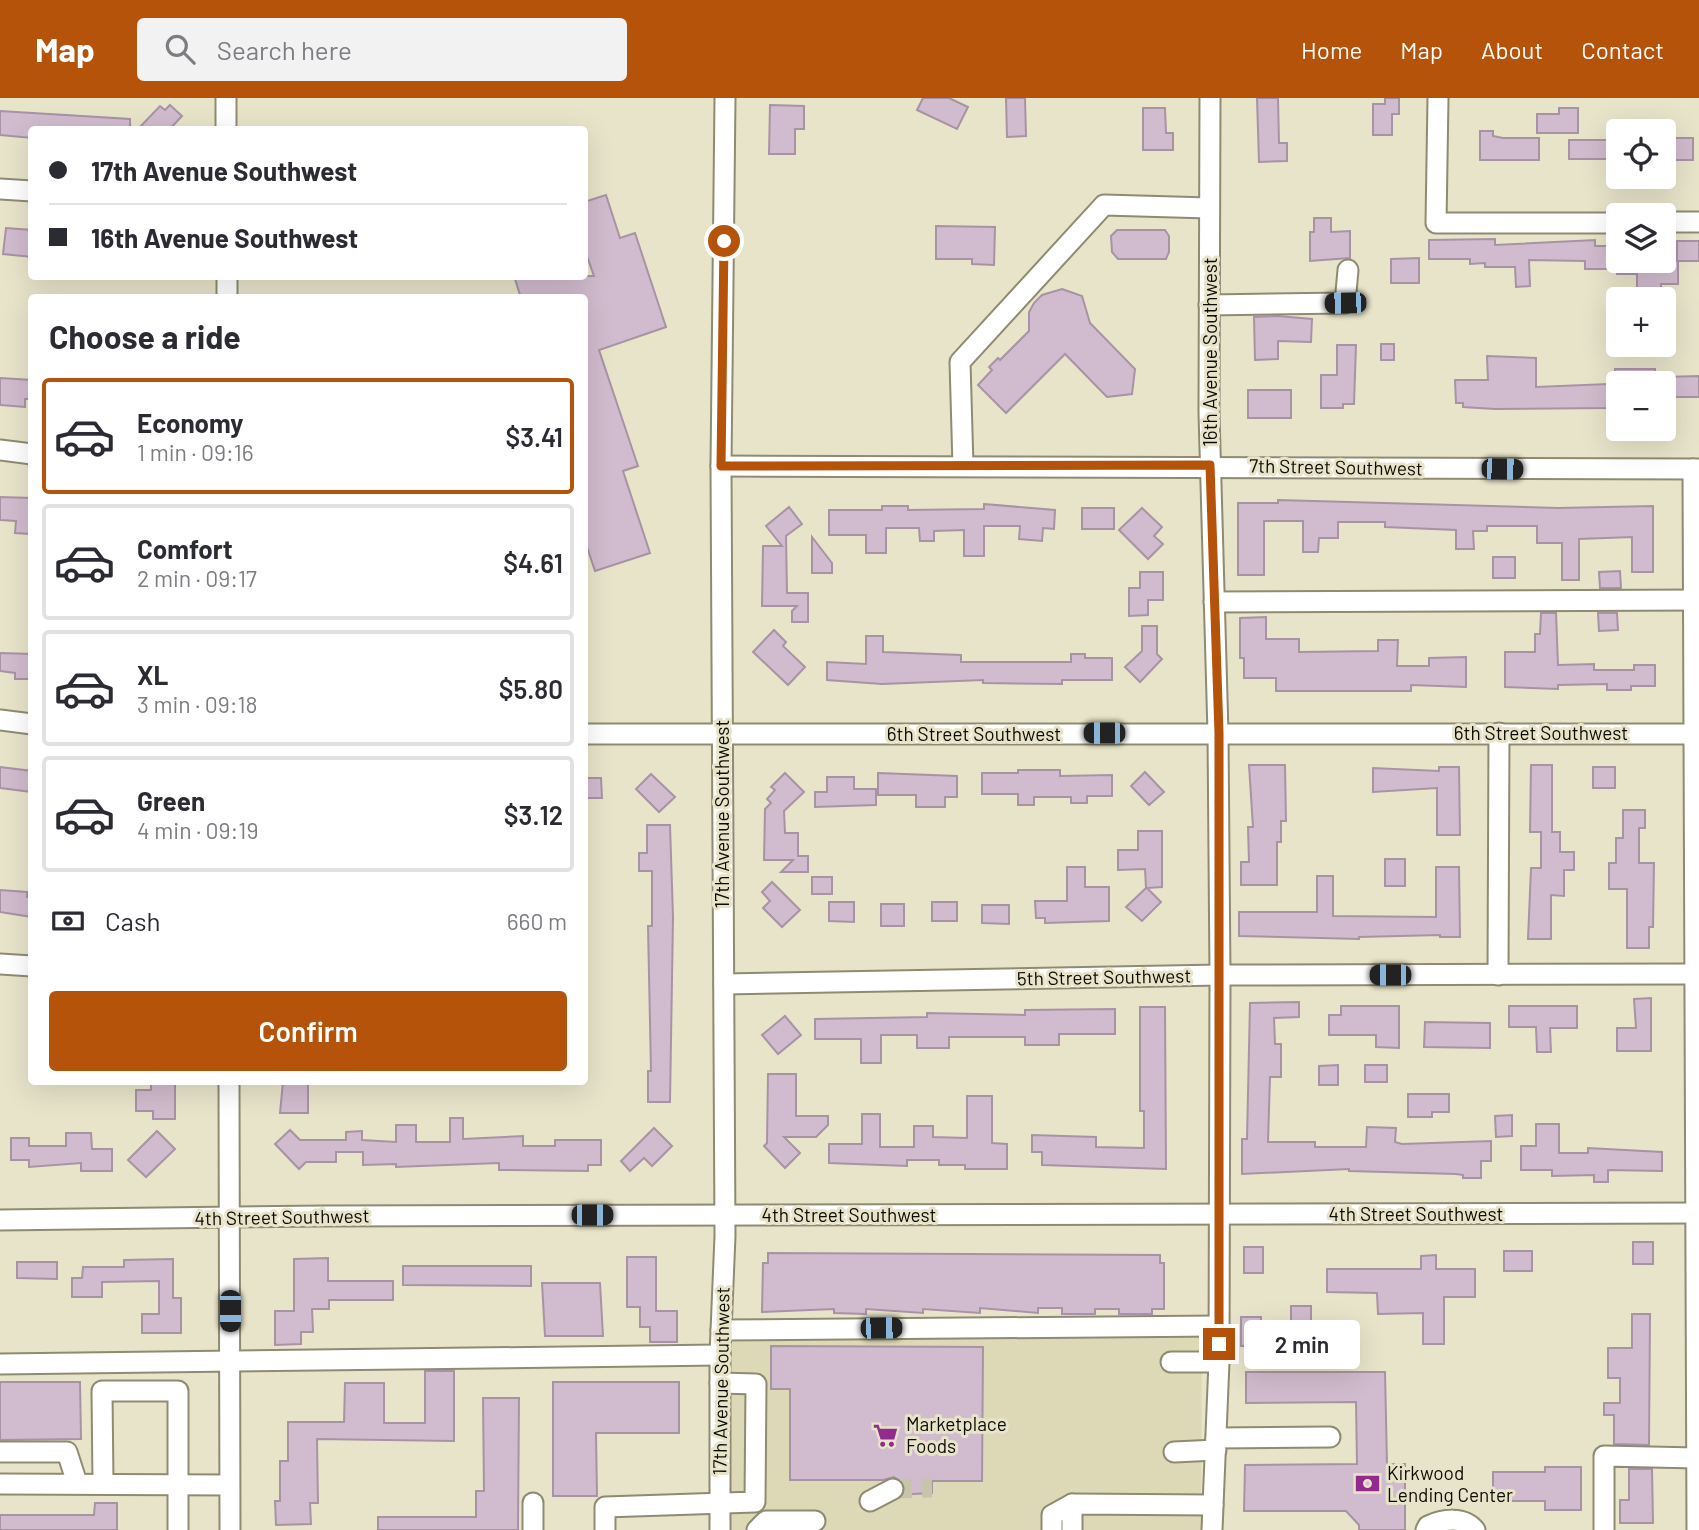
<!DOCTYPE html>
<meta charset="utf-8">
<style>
:root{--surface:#fff;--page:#f2f2f3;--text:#2b2b33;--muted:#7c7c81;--line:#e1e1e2;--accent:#b45309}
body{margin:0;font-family:Barlow,sans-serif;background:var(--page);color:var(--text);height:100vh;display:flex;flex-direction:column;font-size:26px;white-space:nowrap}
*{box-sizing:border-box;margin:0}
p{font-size:23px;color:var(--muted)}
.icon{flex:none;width:38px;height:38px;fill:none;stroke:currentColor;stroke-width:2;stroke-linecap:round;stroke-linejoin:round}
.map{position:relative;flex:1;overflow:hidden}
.sheet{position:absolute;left:28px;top:196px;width:560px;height:791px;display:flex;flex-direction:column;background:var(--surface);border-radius:7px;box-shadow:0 7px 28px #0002}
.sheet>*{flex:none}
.banner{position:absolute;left:28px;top:28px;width:560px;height:154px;border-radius:7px;box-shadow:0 7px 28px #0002;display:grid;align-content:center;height:154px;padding:0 21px;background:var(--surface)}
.controls{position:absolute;left:1606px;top:21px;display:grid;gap:14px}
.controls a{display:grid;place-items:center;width:70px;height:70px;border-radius:7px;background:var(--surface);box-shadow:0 7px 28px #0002;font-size:35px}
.end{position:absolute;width:32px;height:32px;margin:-16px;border:9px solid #b45309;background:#fff;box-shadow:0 0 0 4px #fff}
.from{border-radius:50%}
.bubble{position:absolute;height:49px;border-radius:7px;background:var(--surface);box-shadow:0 7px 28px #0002;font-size:23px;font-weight:600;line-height:49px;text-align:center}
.car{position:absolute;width:21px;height:42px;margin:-21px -10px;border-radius:9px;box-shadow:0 0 5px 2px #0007;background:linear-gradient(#222 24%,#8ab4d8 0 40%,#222 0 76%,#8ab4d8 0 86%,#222 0)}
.banner b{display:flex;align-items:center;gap:24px;height:66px;font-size:26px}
.banner b+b{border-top:2px solid var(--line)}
.banner i{width:18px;height:18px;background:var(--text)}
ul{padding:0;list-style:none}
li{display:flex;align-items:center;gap:21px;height:116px;margin:0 14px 10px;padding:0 7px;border:4px solid var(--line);border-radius:7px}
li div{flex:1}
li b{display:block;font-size:26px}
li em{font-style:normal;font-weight:600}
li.active{border-color:var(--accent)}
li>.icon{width:63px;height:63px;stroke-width:1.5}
h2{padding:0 21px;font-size:32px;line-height:84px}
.pay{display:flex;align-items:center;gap:18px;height:77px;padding:0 21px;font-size:26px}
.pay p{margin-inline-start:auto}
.action{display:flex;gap:14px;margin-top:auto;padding:14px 21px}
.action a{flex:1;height:80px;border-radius:7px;background:var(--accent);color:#fff;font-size:28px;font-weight:600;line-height:80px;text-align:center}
header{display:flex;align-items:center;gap:42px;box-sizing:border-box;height:98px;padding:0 35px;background:var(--accent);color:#fff}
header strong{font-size:33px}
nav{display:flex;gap:38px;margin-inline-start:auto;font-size:24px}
.search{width:490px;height:63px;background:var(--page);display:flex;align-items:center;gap:18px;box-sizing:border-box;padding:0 24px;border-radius:7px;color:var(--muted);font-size:26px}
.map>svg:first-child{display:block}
</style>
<header>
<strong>Map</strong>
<div class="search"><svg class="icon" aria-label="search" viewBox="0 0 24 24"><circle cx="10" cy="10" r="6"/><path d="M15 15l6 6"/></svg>Search here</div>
<nav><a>Home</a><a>Map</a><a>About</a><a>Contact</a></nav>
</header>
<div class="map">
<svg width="1699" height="1432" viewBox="0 0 1699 1432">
<rect width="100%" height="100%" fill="#e8e4ca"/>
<path fill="#ddd8b6" d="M1202 1238 1201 1432H726L728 1240Z"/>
<g fill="#d1bbce" stroke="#a893a5" stroke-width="2">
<path d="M923 0H949L968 9 957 31 917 12Z"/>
<path d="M1006 0H1025L1026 38 1007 39Z"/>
<path d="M1257 0H1278L1279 45H1287V63L1259 64Z"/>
<path d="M1385 0H1399V16H1392V37H1373V6H1385Z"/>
<path d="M170 7 182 18 169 32H137L160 8 165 12Z"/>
<path d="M770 7 804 8V31H795V56H769Z"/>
<path d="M1143 10H1165L1166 35H1173V52H1143Z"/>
<path d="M1559 10H1578V35H1537V16H1559Z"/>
<path d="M0 13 130 21V32H32V40L0 37Z"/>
<path d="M1480 33H1493V38L1503 40H1539V62H1480Z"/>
<rect x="1670" y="40" width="23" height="22"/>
<rect x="1569" y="42" width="50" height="19"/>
<path d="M606 97 620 140 635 135 666 229 599 252 638 368 623 373 650 455 595 473 584 440V200H521L514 178H594L584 150V104Z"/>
<path d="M1314 120H1331V134L1350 133V160L1310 163V134H1314Z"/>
<path d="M936 128 995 129 994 167 972 166V161H936Z"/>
<path d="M6 130 32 132V159L3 156Z"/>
<path d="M1117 132H1165L1169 138V154L1166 161H1118L1112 154 1111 138Z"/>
<path d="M1495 141V147L1595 142V148H1611V152H1619V163H1678V186H1661V201H1637V176H1617V171H1585V163L1529 162 1530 188 1516 189 1515 169H1485V165L1470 166V161H1429V142Z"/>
<rect x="1677" y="143" width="22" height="20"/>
<path d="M1419 160V185H1391V161Z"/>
<path d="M1062 191 1082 198 1090 225 1135 271 1132 296 1107 299 1065 256 1006 315 978 287 992 272 989 269 998 260 1000 262 1029 233V214L1034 205 1042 197Z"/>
<path d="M1278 218 1312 221 1311 244 1278 243V261L1255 262 1254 219Z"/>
<rect x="1381" y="246" width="13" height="16"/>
<path d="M1337 247H1356L1354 306H1343V310H1321V277H1337Z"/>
<path d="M1487 258 1536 260V289L1608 286V310L1495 311 1463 309V305H1456L1455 282H1488Z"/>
<path d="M1615 271H1655V285H1616Z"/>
<path d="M1699 278V299H1664V279Z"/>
<path d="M0 280 32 282V301H25V309L0 307Z"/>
<rect x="1248" y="292" width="43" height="28"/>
<path d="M0 399 32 400 30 436 15 435 16 423 0 422Z"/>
<path d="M1278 402 1558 410 1653 408V474H1632V439L1579 441V482H1562V445H1537V428H1487V433H1473L1474 451H1456V432L1385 429V424H1338V440H1319L1318 454H1303V423H1264V477H1238V405H1278Z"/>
<path d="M984 406 1055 412 1054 431 1043 430 1042 443 1019 441 1020 428H984V458H964V432L934 433V443H920L919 430H886V455H866V437H829V412H882V408H908V412L984 411Z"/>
<path d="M789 409 802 426 786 438 787 495H808V524H792V513L797 508H762L763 448H782L766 428Z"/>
<rect x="1082" y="410" width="32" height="21"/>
<path d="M1142 410 1162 429 1154 438 1163 446 1148 461 1119 432Z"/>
<path d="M812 439 832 465V475H812Z"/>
<rect x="1493" y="459" width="22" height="21"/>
<path d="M1620 473 1621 490H1600L1599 474Z"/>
<path d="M1140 474H1163V502H1148V517L1129 518V490H1140Z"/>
<path d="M1541 515H1556L1558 567 1594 566V572H1634V567H1655V588H1631V592H1607V586L1558 587V591L1505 589V554H1535V536H1540Z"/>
<path d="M1598 515H1617L1618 532 1599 533Z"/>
<path d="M1266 519V541H1299V554L1378 553V542H1398L1397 568H1429V560L1466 559V589L1411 587V593H1276V580H1244V560H1240V520Z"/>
<path d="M1142 528H1157V556L1162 561 1140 584 1125 569 1142 553Z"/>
<path d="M774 532 786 544 783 548 805 569 788 587 753 554Z"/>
<path d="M866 538H883V554L961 557V564H1071V556H1085V560H1112V582H1062V586L983 585V582L882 586 827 582V564L866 566Z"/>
<path d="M0 555 32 556V581H15V575L0 573Z"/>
<path d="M1249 667H1285L1286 723H1281V744H1277V787H1241V764H1249L1248 729H1253Z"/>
<path d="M1531 667H1552V734H1560V754H1574V772H1564V798L1551 797V841H1528L1531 770H1541V734H1530Z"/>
<path d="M0 669 32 673V694L0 690Z"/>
<path d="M1439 669H1459L1460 737H1437V690L1373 694V670L1439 673Z"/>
<rect x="1593" y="669" width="22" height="21"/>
<path d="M1018 672H1060V678L1112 677V698H1087V705H1071V699H1034V707H1018V696H982V675H1018Z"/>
<path d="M1145 674 1164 694 1149 707 1131 688Z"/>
<path d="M785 675 804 694 784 713 785 735H798V758H808V774H781L793 762H764L765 711 771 705 767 701 775 692 771 689Z"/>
<path d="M878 675 957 678V699H945V709H916V697H878Z"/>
<path d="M651 676 675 699 659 714 636 691Z"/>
<path d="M827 679H854V691H876V707L815 709V694H827Z"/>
<path d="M584 680H601L602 700H584Z"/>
<path d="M1623 712H1645V730H1639V765H1654L1653 829H1649V850H1627V791H1609V765H1616V740H1623Z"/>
<path d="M647 727H670L673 819 670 1004H648V973H651L648 828H652V773H639V755H647Z"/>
<path d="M1138 733H1162V789L1147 790 1161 804 1142 823 1126 809 1146 790 1145 771 1118 772V752H1138Z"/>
<rect x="1385" y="761" width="20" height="27"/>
<path d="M1067 769H1085V789H1109V823L1045 825V820H1036L1035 803H1067Z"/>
<path d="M1436 769H1459L1460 839H1440V837L1359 839V841L1239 838V814H1317V778H1333V818L1436 819Z"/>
<rect x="812" y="779" width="20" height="17"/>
<path d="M772 784 800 812 782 829 763 810 770 803 762 794Z"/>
<path d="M0 792 27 794V799H32V819L0 814Z"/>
<path d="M829 804H854V824L829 823Z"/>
<rect x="932" y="804" width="25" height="19"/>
<rect x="881" y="806" width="23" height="22"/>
<path d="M982 807H1009V826L982 825Z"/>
<path d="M1651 900V953H1617V930H1636L1634 901Z"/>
<path d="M1299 904V919L1274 920 1275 946H1281V979H1270L1268 1044H1315V1049H1366L1367 1029 1396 1030 1395 1044 1402 1046 1491 1043V1063H1481V1080H1463V1077L1456 1076 1349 1073V1071L1242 1076V1041H1247L1250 905Z"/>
<path d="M1341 908H1399V950L1376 949V937H1329V917H1341Z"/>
<path d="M1509 908H1577V930H1550L1551 954H1537L1536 929H1509Z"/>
<path d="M1140 909H1165L1166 1071 1042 1067V1054H1032V1037L1096 1039V1049L1144 1050V1013H1140Z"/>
<path d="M1115 911V936H1059V947H1025V939H949V950H917V937H881V965H861V941H815V921L927 919V915L1025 917V912Z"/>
<path d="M785 918 801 937 778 956 762 937Z"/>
<path d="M1425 924 1490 925V950L1424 949Z"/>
<path d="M1338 967V987H1319V968Z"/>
<rect x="1365" y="967" width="22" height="17"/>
<path d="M768 976H796V1018H828V1027L816 1039H784L800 1055 785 1070 764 1048 767 1045Z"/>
<path d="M151 984H175V1021H153V1013H136V992H151Z"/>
<path d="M283 984H308V1015H280Z"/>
<path d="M1408 996H1449V1014H1432V1019H1408Z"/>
<path d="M967 998H992V1045L1007 1046V1071H965V1067H939V1062H907V1068L829 1065V1046H862V1016H880V1049H914V1028H933V1039L967 1040Z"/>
<path d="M1512 1017V1038L1496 1039 1495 1018Z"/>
<path d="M450 1020H463V1041L523 1038V1048H555V1042H601V1067H588V1073L499 1072V1065L396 1069V1066L363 1067V1054H336V1064H306L299 1071 275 1046 290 1032 300 1042H346V1034L362 1033V1042L396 1044V1027H416V1044H450Z"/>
<path d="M1536 1026H1559V1055H1588V1050L1662 1054V1073L1608 1072V1084H1594V1077L1552 1078V1072H1521V1048H1536Z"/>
<path d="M654 1030 672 1048 652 1068 644 1060 630 1073 621 1063Z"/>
<path d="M157 1033 175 1051 146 1079 128 1062Z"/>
<path d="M66 1035H91L92 1051H112V1073H81V1065L29 1069V1062H11V1040H29V1048H66Z"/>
<rect x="1633" y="1144" width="20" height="22"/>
<rect x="1244" y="1149" width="19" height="26"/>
<rect x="1504" y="1153" width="28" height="20"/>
<path d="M768 1155 1160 1157V1165H1164V1211H1152V1216H1119V1211H1095V1216H1062V1210H1038V1215L980 1210V1215L923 1211V1215L866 1211V1216L834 1215V1211L762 1214 763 1165H768Z"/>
<path d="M1436 1157V1171H1475V1199H1444V1246H1423V1215L1378 1216 1377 1195 1327 1194V1171H1421V1158Z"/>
<path d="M627 1159H656V1213H677V1244H650V1229H640V1209H627Z"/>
<path d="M328 1160V1183H393V1202H329V1211H312L313 1234H301V1246L275 1247V1213H294V1161Z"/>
<path d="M173 1161V1200H181V1235H142V1216H159V1183L102 1184V1199H72V1180H82L83 1169H124V1162Z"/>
<path d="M17 1164H57V1181L17 1180Z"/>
<path d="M403 1168H531V1188L403 1187Z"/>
<path d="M542 1185H600L603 1238H545Z"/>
<rect x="1291" y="1208" width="20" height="28"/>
<path d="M1632 1216H1650L1649 1347 1614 1346V1317H1604V1305H1620V1280H1608V1250H1632Z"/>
<rect x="1241" y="1219" width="20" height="29"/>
<path d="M771 1248 983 1249 982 1383H932V1395L913 1396 904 1395 903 1385 894 1379 883 1382H790V1291H771Z"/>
<path d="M425 1273H454V1343L317 1341 318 1405H310L311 1426 276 1427 275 1403H280V1363H288V1324H344L345 1285H384V1325H425Z"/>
<path d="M1246 1274H1385L1387 1366H1405V1432H1359V1427L1346 1413H1244L1245 1367 1357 1366 1356 1304 1246 1305Z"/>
<path d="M0 1284H80L81 1341 0 1342Z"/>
<path d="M553 1284H679V1335H596L597 1398H553Z"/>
<path d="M483 1300H519L518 1432H378V1419H476V1393H484Z"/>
<path d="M1545 1369H1581V1412H1545V1403H1493V1374H1545Z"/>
<path d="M1629 1371H1652L1653 1425H1620V1402H1629Z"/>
<path d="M95 1405H117V1432H0V1417H94Z"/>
</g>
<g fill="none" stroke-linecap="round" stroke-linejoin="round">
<path stroke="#c7c4ac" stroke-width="19" stroke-dasharray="19 10" stroke-linecap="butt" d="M893 1391 932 1390"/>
<defs>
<g id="minor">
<path d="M226 0V32"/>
<path d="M1210 0 1209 315 1218 635 1220 877 1219 1264 1212 1432"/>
<path d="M1438 0 1436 125H1619"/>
<path d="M0 91 32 93"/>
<path d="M1664 124H1699"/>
<path d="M227 178V200"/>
<path d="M1209 207 1345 205 1348 172"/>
<path d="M0 352 32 356"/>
<path d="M721 368 1699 371"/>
<path d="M963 368 960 264 1104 107 1209 110"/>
<path d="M1693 371 1697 1432"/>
<path d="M1214 504 1699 502"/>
<path d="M0 622 32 626"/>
<path d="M584 636H1699"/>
<path d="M0 866 32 868"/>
<path d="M1498 877 1499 635"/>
<path d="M724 886 1220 877 1695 876"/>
<path d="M229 984 230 1432"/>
<path d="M0 1122 324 1118 1699 1115"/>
<path d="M721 1232 1218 1228"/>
<path d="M1171 1264H1219"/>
<path d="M0 1266 720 1257"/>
<path d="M1216 1340 1330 1339"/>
<path d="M0 1354H67L77 1385"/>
<path d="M1174 1354 1216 1352"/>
<path d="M103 1385 102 1293H178V1432"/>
<path d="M0 1386 229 1387"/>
<path d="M870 1403 893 1391"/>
<path d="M533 1432V1405"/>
<path d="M605 1432V1409L755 1404 756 1286 720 1285"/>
<path d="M720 1432V1257L725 1138 721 368 725 0"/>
<path d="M757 1432 766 1423H815"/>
<path d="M1052 1432V1417L1072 1406 1213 1407"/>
<path d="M1072 1432V1406"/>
<path d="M1426 1432 1428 1428C1443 1421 1464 1418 1475 1432"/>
<path d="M1604 1432V1358L1697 1360"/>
</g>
</defs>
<use href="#minor" stroke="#8e8b72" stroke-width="23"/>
<use href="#minor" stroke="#fff" stroke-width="19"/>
</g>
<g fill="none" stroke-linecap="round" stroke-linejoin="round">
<path stroke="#b45309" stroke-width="9" d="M724 143 721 368 1210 367 1219 635V1246"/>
</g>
<defs>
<symbol id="supermarket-bare" viewBox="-9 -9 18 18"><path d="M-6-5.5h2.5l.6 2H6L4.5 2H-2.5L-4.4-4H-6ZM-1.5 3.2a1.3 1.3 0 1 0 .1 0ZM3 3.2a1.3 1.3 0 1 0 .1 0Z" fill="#932a8e" stroke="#e8e4ca" stroke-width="2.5" paint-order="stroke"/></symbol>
<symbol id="bank-bare" viewBox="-9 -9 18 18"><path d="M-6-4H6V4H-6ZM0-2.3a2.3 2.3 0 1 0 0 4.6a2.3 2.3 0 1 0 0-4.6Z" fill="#932a8e" stroke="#e8e4ca" stroke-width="2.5" paint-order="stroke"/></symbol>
</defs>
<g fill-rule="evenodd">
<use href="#supermarket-bare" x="868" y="1320" width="35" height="35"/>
<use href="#bank-bare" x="1350" y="1368" width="35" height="35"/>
</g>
<g text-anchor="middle" stroke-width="6" stroke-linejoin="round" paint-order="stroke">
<g font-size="19" fill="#0d0c04" stroke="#e8e4ca">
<text transform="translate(1210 254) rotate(-90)" y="7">16th Avenue Southwest</text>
<text transform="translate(1336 369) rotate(1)" y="7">7th Street Southwest</text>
<text x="1541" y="642">6th Street Southwest</text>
<text x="974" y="643">6th Street Southwest</text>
<text transform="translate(722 716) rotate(-90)" y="7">17th Avenue Southwest</text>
<text transform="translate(1104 879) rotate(-1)" y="7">5th Street Southwest</text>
<text x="1416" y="1123">4th Street Southwest</text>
<text x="849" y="1124">4th Street Southwest</text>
<text transform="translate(282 1119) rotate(-1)" y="7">4th Street Southwest</text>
<text transform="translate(721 1283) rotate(-89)" y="7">17th Avenue Southwest</text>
</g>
<g font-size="19" fill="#0d0c04" stroke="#e8e4ca" text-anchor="start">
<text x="906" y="1333">Marketplace<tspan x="906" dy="22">Foods</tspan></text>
<text x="1387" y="1382">Kirkwood<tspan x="1387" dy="22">Lending Center</tspan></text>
</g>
</g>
</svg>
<div class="controls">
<a><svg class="icon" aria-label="locate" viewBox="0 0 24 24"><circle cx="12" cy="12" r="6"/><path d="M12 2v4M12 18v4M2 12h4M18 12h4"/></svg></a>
<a><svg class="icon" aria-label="layers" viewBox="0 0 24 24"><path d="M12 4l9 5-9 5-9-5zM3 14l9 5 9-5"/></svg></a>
<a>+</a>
<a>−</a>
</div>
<i class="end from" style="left:724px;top:143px"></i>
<i class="end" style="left:1219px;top:1246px"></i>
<div class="bubble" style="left:1244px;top:1222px;width:116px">2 min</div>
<i class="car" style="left:1345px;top:205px;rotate:269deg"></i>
<i class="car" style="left:1502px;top:371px;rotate:91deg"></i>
<i class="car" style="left:1104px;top:635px;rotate:270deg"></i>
<i class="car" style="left:1390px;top:877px;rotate:270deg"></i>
<i class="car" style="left:592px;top:1117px;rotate:90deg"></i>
<i class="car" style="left:230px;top:1213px;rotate:180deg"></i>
<i class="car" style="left:881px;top:1230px;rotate:89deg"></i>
<div class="banner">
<b><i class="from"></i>17th Avenue Southwest</b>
<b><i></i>16th Avenue Southwest</b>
</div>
<section class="sheet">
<h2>Choose a ride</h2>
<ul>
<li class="active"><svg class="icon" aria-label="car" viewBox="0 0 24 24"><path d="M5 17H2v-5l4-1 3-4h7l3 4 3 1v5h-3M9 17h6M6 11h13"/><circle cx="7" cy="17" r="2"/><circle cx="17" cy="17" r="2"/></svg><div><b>Economy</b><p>1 min · 09:16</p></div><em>$3.41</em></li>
<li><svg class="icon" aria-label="car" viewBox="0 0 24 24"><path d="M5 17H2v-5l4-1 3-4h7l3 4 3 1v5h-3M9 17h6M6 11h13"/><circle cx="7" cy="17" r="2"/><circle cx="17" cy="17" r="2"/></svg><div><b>Comfort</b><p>2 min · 09:17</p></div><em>$4.61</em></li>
<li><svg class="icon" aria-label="car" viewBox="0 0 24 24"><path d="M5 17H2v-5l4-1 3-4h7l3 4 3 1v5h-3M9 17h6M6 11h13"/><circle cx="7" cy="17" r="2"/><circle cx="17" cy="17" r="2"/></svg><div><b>XL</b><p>3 min · 09:18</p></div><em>$5.80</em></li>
<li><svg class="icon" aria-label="car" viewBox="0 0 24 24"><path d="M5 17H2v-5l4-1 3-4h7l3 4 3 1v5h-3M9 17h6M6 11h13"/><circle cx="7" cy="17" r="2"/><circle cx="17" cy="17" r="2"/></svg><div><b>Green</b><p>4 min · 09:19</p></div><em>$3.12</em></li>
</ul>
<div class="pay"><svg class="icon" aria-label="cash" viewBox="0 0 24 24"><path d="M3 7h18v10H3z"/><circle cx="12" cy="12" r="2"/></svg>Cash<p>660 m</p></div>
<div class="action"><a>Confirm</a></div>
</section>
</div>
